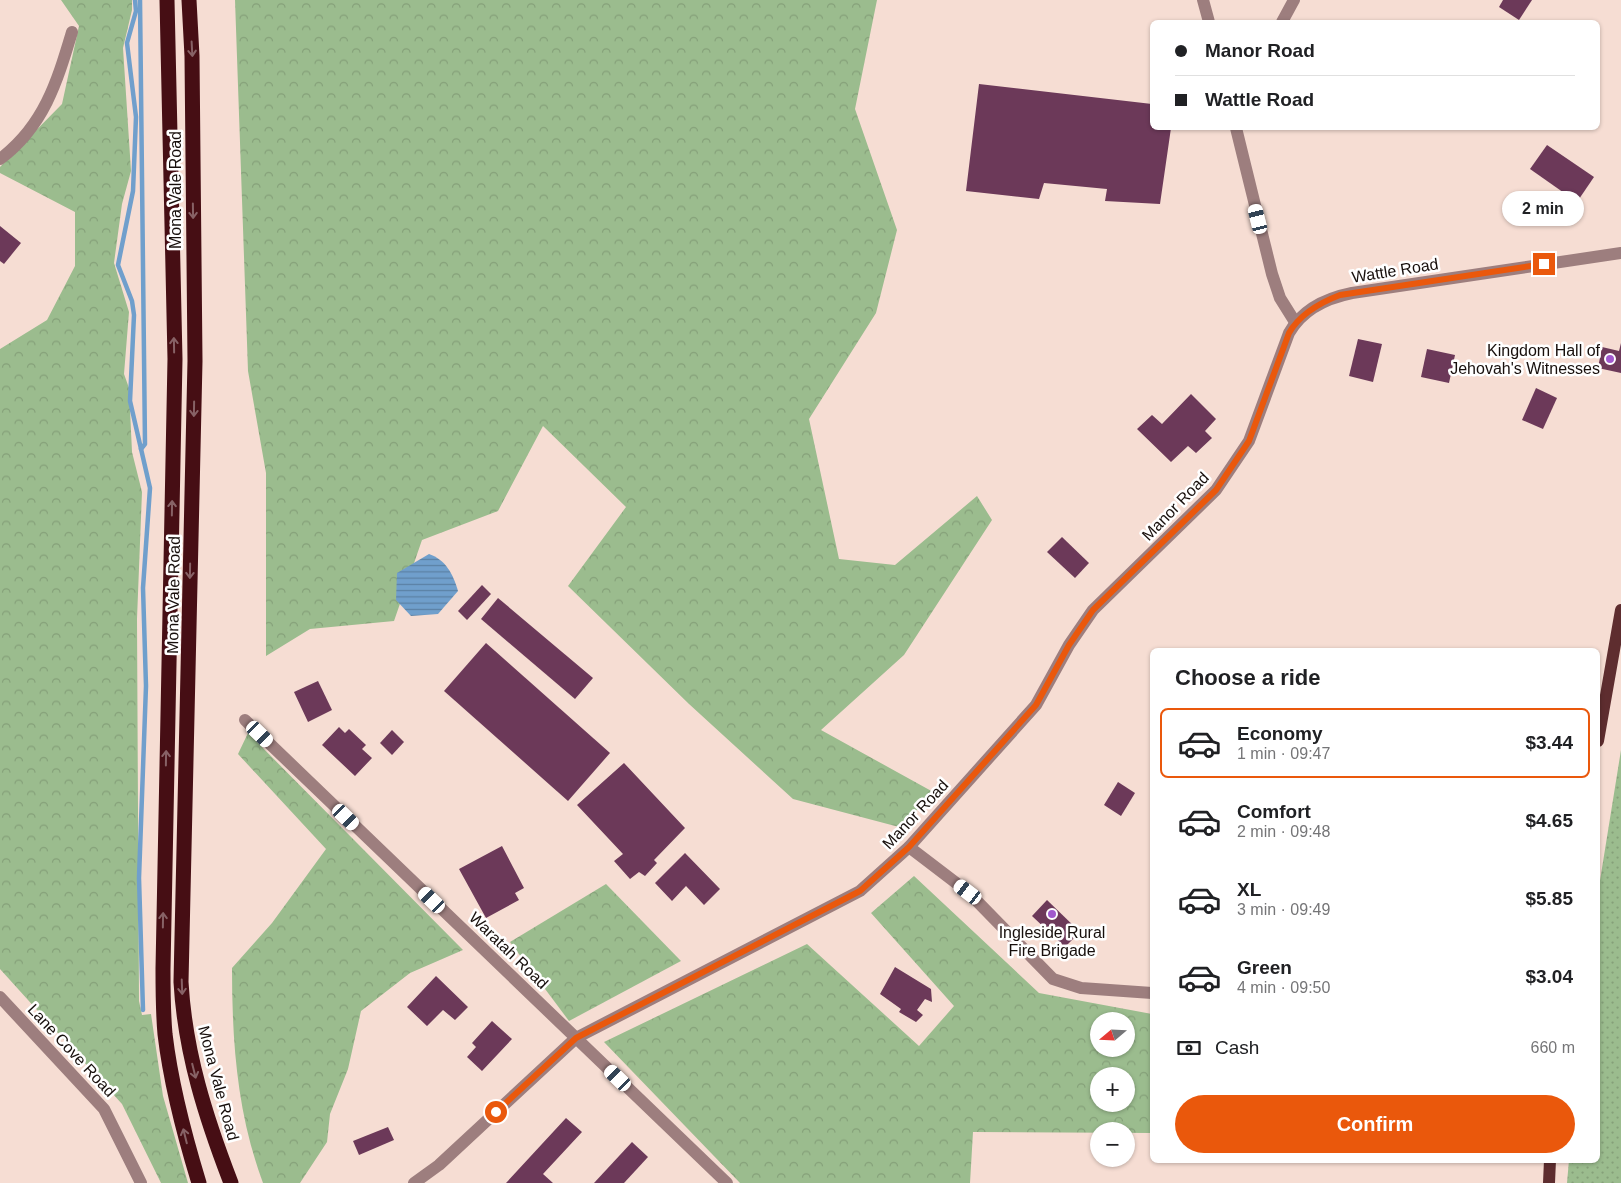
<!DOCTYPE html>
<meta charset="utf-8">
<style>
:root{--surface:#fff;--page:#f2f2f2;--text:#202124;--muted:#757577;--line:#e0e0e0;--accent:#ea580c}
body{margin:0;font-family:Helvetica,sans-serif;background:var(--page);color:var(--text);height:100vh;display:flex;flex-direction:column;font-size:19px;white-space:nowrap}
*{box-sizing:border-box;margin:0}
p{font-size:16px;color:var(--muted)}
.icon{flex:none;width:28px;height:28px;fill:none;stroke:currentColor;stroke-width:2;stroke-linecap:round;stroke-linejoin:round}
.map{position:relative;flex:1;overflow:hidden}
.drawer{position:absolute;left:1150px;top:648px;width:450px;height:515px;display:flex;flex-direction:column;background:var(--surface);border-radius:8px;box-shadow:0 1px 4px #0004}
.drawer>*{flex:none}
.banner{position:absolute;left:1150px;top:20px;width:450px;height:110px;border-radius:8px;box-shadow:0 1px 4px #0004;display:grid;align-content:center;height:110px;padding:0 25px;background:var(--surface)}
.needle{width:32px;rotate:251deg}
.controls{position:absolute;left:1090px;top:1012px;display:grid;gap:10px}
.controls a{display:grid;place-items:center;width:45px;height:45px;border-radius:50%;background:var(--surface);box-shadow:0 1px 4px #0004;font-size:25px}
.end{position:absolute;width:22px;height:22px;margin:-11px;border:6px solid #ea580c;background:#fff;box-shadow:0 0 0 2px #fff}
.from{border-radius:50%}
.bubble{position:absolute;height:35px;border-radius:18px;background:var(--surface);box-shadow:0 1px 4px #0004;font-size:16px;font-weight:700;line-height:35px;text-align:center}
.car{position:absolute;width:15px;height:30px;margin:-15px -8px;border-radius:6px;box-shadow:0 0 4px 1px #0007;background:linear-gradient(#fff 24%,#345 0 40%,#fff 0 76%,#345 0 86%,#fff 0)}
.banner b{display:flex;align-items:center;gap:18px;height:48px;font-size:19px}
.banner b+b{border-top:1px solid var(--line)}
.banner i{width:12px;height:12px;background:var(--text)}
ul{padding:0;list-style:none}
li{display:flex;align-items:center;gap:15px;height:70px;margin:0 10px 8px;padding:0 15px;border:2px solid transparent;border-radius:8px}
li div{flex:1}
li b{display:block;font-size:19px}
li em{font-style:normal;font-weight:700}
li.on{border-color:var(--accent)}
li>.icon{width:45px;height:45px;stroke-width:1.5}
h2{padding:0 25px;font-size:22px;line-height:60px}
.pay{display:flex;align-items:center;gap:12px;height:55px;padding:0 25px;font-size:19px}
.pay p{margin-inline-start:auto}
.action{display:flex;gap:10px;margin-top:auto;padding:10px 25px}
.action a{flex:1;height:58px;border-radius:30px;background:var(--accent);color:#fff;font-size:20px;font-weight:700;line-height:58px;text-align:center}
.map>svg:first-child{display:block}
</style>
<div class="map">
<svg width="1621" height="1183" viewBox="0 0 1621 1183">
<defs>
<pattern id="grass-dots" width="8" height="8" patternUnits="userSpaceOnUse" patternTransform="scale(1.25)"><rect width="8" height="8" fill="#9bbc8e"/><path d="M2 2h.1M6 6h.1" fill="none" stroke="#85a079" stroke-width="1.8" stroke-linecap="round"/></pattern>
<pattern id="forest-crowns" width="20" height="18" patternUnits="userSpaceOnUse" patternTransform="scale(1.25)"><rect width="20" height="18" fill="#9bbc8e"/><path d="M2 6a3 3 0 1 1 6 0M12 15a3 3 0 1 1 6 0" fill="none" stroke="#85a079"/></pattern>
<pattern id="water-rules" width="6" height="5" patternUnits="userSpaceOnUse" patternTransform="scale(1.25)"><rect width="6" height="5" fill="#709fcc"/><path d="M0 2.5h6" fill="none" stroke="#5b80a4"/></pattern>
</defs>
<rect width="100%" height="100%" fill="#f6ddd3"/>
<path fill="url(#grass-dots)" d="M1621 750V1183H1567L1569 1160H1598V893Z"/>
<g fill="url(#forest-crowns)" fill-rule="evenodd">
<path d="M61 0H132V10L123 48 131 171 122 204 114 263 129 312 124 374 129 388 132 452 142 492 137 619 139 1001 142 1015 151 1014 163 1096 188 1183H161L122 1104 0 969V349L47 320 75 266V212L0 173V167L62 104 79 26Z"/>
<path d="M235 0H877L855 109 897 230 876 313 809 419 839 559 895 565 977 496 992 520 904 655 821 730 935 793 899 827 793 799 689 704 568 586 626 507 543 426 498 511 422 540 394 621 310 629 266 656V473L248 371Z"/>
<path d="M248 733 463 950 410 973 361 1011 348 1069 330 1114 327 1142 300 1183H263C237 1113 232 1042 232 968L272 923 326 849 238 754Z"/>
<path d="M914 876 1039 993 1152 1014V1133L973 1132 970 1183H740L604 1042 807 944 919 1046 954 1006 871 913ZM1099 1021H1126V1049H1099ZM1126 1076V1104H1099V1076Z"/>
<path d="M606 884 681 961 569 1021 510 942Z"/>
</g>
<path fill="url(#water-rules)" d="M429 554C446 560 453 574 458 591L438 614 411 616 396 600 397 573Z"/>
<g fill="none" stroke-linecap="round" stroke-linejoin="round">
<g stroke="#709fcc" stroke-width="4.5">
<path d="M135 0 136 11 127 43 136 117 133 191 118 265 132 301 134 315 130 401 150 488 143 588 146 686 139 878 143 1010"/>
<path d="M140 0 145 444 141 449"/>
</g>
</g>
<g fill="#6c3959">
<path d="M1503 0H1532L1519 20 1499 7Z"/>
<path d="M979 84 1152 104V128H1171L1160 204 1105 201 1107 189 1044 183 1039 199 966 191Z"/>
<path d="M1547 145 1594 177 1577 202 1530 169Z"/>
<path d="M0 226 21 243 4 264 0 261Z"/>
<path d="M1358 339 1382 344 1373 382 1349 376Z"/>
<path d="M1621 343V373L1598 368 1602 347 1619 351Z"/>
<path d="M1427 349 1455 355 1449 383 1421 377Z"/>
<path d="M1536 388 1557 398 1543 429 1522 420Z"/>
<path d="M1191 394 1216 419 1205 431 1212 438 1196 453 1188 446 1171 462 1137 429 1152 415 1162 424Z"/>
<path d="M1062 537 1089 563 1075 578 1047 552Z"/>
<path d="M482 585 491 594 467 620 458 611Z"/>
<path d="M498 598 593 678 575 699 481 619Z"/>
<path d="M486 643 610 753 568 801 444 691Z"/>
<path d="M318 681 332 710 308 722 294 692Z"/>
<path d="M339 727 345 733 349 729 366 745 362 749 372 758 355 776 322 745Z"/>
<path d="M392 730 404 742 392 755 380 743Z"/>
<path d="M624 763 685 828 654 860 657 863 645 876 639 872 630 879 614 861 623 854 577 805Z"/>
<path d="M1118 782 1135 793 1121 816 1104 805Z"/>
<path d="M502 846 524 888 515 893 519 900 486 918 459 869Z"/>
<path d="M685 853 720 889 704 905 686 886 672 901 655 883Z"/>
<path d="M1047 900 1080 932 1065 947 1032 916Z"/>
<path d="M895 967 931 989 932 1002 925 999 917 1010 923 1015 916 1022 899 1012 901 1009 880 994Z"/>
<path d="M436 976 468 1007 455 1020 443 1010 427 1026 407 1007Z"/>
<path d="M492 1021 512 1039 482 1071 467 1057 476 1047 472 1043Z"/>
<path d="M566 1118 582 1132 543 1174 553 1183H506Z"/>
<path d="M388 1127 394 1140 359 1155 353 1141Z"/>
<path d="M632 1142 648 1157 624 1183H594Z"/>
</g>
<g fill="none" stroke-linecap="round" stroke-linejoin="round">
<g stroke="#9d7e7e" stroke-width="12">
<path d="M1203 0 1209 22"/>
<path d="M1282 22 1294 0"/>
<path d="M1236 128 1272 274 1280 298 1295 322"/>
<path d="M0 159C44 126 57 82 72 32"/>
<path d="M245 720 727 1183"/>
<path d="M909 847 968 892 1053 979 1081 988 1152 993"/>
<path d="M0 997 104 1109 141 1183"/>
<path d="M414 1183 439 1165 576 1038 860 891 909 847 1036 705 1069 645 1093 610 1216 490 1249 441 1289 333C1302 310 1327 298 1352 293L1621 253"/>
</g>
<g stroke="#5e2d2f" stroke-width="12">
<path d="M1598 741 1621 610"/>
<path d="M1549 1183 1550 1160"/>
</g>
<g stroke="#460e14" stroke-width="15">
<path d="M167 0 175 359 163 969C163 990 163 1012 165 1034 171 1085 184 1134 199 1183"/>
<path d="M189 0 192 56 195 361 181 982C185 1053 206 1118 231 1183"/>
</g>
</g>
<defs><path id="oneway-shaft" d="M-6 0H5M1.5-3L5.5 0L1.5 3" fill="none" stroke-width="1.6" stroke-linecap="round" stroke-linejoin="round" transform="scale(1.25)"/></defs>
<g stroke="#876266">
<use href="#oneway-shaft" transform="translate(192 49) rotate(87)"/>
<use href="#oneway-shaft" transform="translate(193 211) rotate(89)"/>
<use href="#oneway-shaft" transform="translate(174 345) rotate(-91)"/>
<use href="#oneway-shaft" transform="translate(194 409) rotate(91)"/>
<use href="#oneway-shaft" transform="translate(172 508) rotate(-89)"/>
<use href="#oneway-shaft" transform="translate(190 571) rotate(91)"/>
<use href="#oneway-shaft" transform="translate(166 758) rotate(-89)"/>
<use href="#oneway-shaft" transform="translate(163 920) rotate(-89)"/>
<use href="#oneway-shaft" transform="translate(182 987) rotate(88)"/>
<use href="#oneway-shaft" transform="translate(194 1071) rotate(76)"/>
<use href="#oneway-shaft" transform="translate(185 1136) rotate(-104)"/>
</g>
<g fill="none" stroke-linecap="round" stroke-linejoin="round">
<path stroke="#ea580c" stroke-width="6" d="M496 1112 576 1038 860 891 909 847 1036 705 1069 645 1093 610 1216 490 1249 441 1289 333C1300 314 1319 303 1340 295L1544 264"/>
</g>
<g fill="#a159cd" stroke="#fff" stroke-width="2">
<circle cx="1610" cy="359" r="5"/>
<circle cx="1052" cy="914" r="5"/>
</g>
<g text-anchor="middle" stroke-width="5" stroke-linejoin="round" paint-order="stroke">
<g font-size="16" fill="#170f0c" stroke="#fff">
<text transform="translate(175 190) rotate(-90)" y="6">Mona Vale Road</text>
<text transform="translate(1395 270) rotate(-9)" y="6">Wattle Road</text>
<text transform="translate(1175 506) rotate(-46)" y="6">Manor Road</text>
<text transform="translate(173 595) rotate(-89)" y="6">Mona Vale Road</text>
<text transform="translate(915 814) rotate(-47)" y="6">Manor Road</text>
<text transform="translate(509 950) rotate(44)" y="6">Waratah Road</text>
<text transform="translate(72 1050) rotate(47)" y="6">Lane Cove Road</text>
<text transform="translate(219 1083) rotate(75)" y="6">Mona Vale Road</text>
</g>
<g font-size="16" fill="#170f0c" stroke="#fff" text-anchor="end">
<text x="1600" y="356">Kingdom Hall of<tspan x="1600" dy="18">Jehovah's Witnesses</tspan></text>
<text x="1052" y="938" text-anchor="middle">Ingleside Rural<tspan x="1052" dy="18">Fire Brigade</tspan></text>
</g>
</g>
</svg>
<div class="controls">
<a><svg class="needle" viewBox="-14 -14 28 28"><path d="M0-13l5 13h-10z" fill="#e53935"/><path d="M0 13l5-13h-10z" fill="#757577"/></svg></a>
<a>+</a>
<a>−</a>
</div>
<i class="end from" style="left:496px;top:1112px"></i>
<i class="end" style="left:1544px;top:264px"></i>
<div class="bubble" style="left:1502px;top:191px;width:82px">2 min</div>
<i class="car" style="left:1258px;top:219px;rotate:346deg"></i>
<i class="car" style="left:260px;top:734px;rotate:134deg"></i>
<i class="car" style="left:346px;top:817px;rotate:134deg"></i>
<i class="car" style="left:968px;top:892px;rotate:307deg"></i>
<i class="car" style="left:432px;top:900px;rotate:314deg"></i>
<i class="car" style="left:618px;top:1078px;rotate:314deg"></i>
<div class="banner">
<b><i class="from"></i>Manor Road</b>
<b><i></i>Wattle Road</b>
</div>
<section class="drawer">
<h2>Choose a ride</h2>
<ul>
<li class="on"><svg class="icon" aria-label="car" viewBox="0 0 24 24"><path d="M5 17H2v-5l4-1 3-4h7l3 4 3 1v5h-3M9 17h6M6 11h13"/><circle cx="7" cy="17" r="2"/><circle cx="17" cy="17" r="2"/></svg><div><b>Economy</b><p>1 min · 09:47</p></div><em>$3.44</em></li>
<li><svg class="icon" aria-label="car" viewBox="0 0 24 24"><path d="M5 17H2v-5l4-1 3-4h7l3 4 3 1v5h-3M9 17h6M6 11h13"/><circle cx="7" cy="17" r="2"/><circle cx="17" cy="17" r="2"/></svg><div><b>Comfort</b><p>2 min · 09:48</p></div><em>$4.65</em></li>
<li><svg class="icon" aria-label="car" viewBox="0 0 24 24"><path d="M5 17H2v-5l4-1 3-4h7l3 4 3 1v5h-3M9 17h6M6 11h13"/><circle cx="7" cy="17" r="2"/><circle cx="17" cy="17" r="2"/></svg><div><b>XL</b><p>3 min · 09:49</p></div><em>$5.85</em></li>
<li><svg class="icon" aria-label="car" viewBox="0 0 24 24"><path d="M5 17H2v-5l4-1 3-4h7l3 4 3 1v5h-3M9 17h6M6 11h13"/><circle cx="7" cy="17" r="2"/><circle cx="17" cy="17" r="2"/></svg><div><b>Green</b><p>4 min · 09:50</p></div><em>$3.04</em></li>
</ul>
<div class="pay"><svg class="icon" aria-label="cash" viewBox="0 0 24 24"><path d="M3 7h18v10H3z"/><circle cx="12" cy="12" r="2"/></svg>Cash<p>660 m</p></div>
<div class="action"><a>Confirm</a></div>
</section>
</div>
